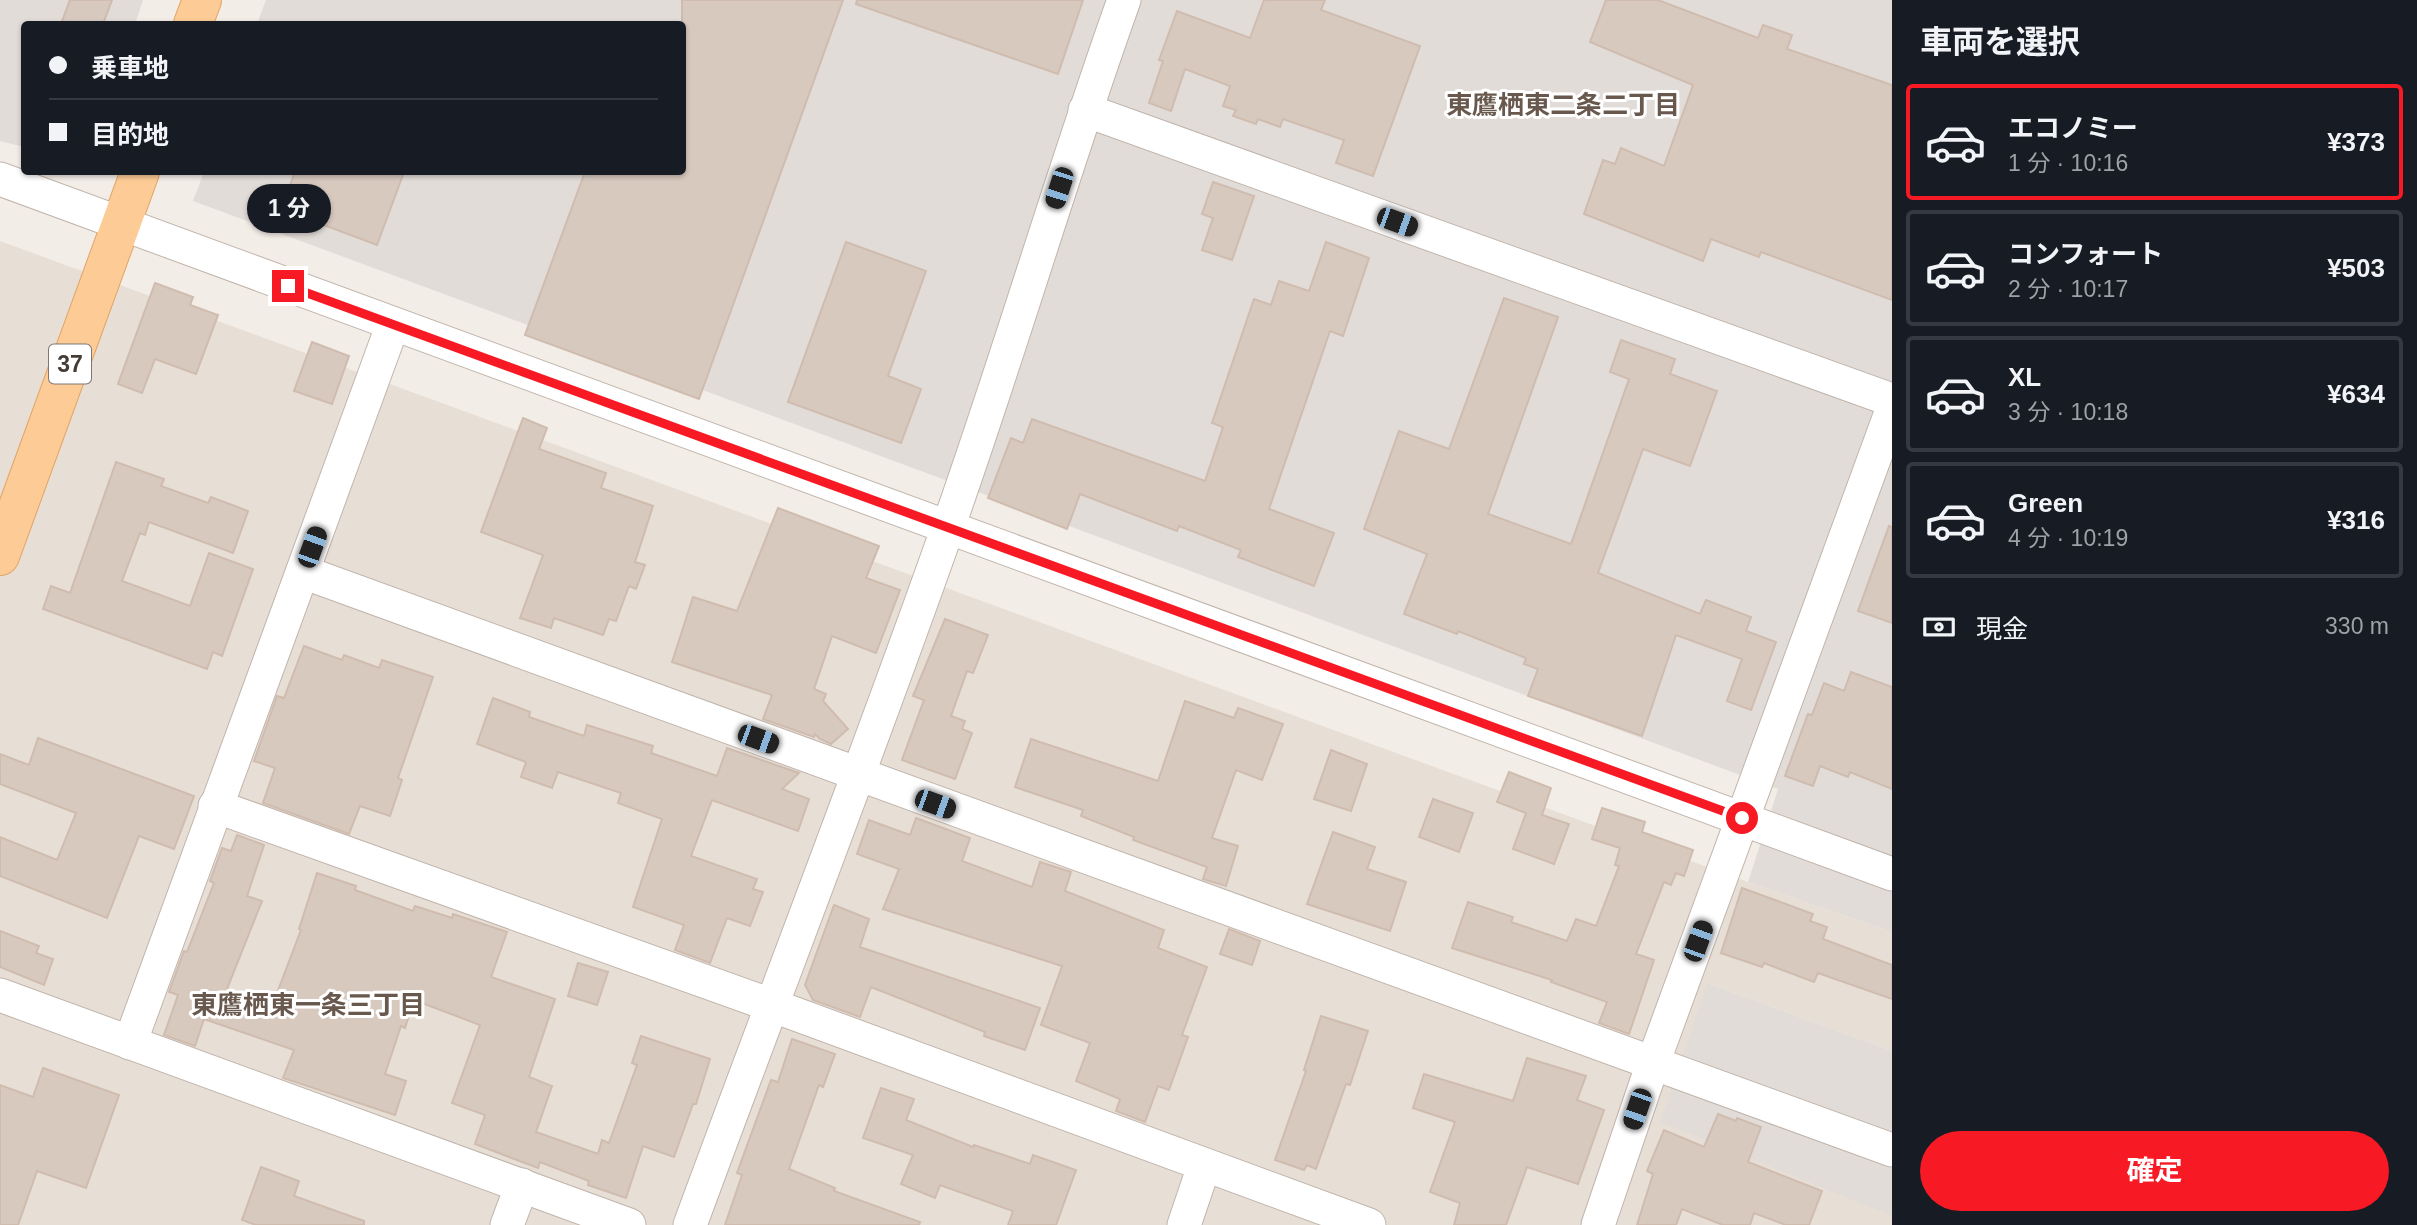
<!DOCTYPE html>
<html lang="ja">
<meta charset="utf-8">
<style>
:root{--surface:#171b24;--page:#242831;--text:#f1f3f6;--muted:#9ea1a6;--line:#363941;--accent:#f71924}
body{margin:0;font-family:Helvetica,"Noto Sans JP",sans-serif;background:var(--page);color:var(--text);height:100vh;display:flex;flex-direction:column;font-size:26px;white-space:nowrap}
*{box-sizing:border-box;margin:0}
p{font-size:23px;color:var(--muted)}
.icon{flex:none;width:38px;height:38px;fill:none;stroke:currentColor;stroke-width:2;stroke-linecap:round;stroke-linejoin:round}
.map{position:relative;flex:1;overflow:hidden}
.sheet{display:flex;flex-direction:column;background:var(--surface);width:525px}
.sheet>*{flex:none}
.hud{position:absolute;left:21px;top:21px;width:665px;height:154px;border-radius:7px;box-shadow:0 2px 5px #0004;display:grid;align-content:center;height:154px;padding:0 28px;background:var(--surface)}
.end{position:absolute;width:32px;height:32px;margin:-16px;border:9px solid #f71924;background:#fff;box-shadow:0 0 0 4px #fff}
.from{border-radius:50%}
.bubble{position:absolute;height:49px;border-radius:24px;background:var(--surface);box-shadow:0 2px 5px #0004;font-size:23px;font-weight:700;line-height:49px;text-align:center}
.car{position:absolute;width:21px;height:42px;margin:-21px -10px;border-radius:9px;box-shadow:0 0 5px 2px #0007;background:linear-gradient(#222 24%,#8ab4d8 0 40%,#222 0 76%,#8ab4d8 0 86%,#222 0)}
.hud b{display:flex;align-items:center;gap:24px;height:66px;font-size:26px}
.hud b+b{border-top:2px solid var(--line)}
.hud i{width:18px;height:18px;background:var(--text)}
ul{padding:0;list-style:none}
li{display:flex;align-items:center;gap:21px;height:116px;margin:0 14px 10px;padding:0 14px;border:4px solid var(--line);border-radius:7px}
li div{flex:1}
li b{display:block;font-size:26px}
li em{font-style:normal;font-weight:700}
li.selected{border-color:var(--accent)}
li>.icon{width:63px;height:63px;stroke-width:1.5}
h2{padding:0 28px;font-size:32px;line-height:84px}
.pay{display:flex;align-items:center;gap:18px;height:77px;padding:0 28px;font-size:26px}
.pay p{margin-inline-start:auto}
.primary-button{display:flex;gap:14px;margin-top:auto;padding:14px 28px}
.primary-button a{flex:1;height:80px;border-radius:42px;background:var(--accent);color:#fff;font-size:28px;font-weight:700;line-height:80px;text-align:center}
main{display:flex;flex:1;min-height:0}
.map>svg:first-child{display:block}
</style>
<main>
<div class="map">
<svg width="1892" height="1225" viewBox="0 0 1892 1225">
<rect width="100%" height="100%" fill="#f3ede7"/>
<path fill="#e7ded5" d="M0 241 1748 882 1892 932V1051L1707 983 1892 1216V1225H0Z"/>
<g fill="#e2dcd8">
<path d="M0 0H143L135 24H24V147L0 141Z"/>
<path d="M266 0H1892V932L1748 882 1778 789 193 201 204 172H682V24H257Z"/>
<path d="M1707 983 1892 1051V1216L1660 1122Z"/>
</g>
<g fill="#d8c9bf" stroke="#cfbcaf" stroke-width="2">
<path d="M70 0H112L103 24H61Z"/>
<path d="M682 0H843L699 399 525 335 585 172H682Z"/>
<path d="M857 0H1083L1058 74 856 4Z"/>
<path d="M1264 0H1325L1321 10 1420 46 1373 176 1336 163 1344 140 1283 119 1280 127 1258 119 1256 124 1233 116 1236 110 1223 106 1230 86 1185 69 1171 111 1149 103 1163 61 1159 60 1177 11 1250 38Z"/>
<path d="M1606 0H1658L1758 38 1763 25 1792 35 1787 49 1892 85V300L1761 252 1759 257 1711 239 1703 261 1584 214 1603 160 1615 164 1621 148 1664 166 1693 85 1590 42Z"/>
<path d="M295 172H404L377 245 281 209Z"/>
<path d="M1213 182 1254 196 1232 260 1202 250 1213 218 1202 214Z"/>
<path d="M846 242 926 271 888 376 921 389 901 443 788 402Z"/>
<path d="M1326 242 1369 258 1343 336 1330 331 1269 509 1334 533 1314 586 1238 557 1241 550 1179 526 1177 531 1080 494 1067 529 988 498 1011 438 1023 443 1032 419 1205 481 1223 427 1212 423 1254 299 1271 305 1279 281 1309 291Z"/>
<path d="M155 283 193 297 190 305 218 315 196 374 155 359 142 393 118 384Z"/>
<path d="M1504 298 1558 317 1488 514 1571 544 1629 379 1610 372 1621 340 1675 359 1670 374 1717 391 1690 466 1643 449 1598 573 1700 614 1706 600 1751 617 1746 631 1776 642 1751 710 1727 701 1742 659 1676 635 1642 736 1528 696 1538 669 1524 664 1526 658 1458 631 1457 634 1404 614 1427 554 1364 529 1399 431 1449 449Z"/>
<path d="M312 342 349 356 332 404 294 391Z"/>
<path d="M523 418 547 428 539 449 606 473 601 488 653 506 635 562 645 565 636 589 629 586 616 621 609 619 603 635 554 618 551 628 520 618 543 555 481 532Z"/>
<path d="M116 462 164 479 161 486 208 503 211 497 248 511 233 553 149 522 145 535 140 533 122 581 190 606 209 553 253 569 222 656 213 652 207 669 43 609 51 586 70 593Z"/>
<path d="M778 508 879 546 866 578 900 590 876 653 832 636 814 689 826 694 823 701 848 729 831 744 820 739 815 734 814 737 763 719 772 695 672 662 693 597 737 611Z"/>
<path d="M1889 526 1892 527V623L1858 611Z"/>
<path d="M945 619 988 635 973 673 967 671 951 716 965 721 962 729 972 733 955 779 902 760 924 700 913 696Z"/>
<path d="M304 646 342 660 344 655 379 668 382 660 433 677 398 778 402 780 390 816 360 806 349 834 263 803 275 768 254 761 277 696 284 698Z"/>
<path d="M1851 672 1892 687V789L1850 772 1848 777 1820 766 1813 786 1785 776 1808 714 1812 715 1824 683 1844 691Z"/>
<path d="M493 698 530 712 529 717 584 736 587 725 653 746 651 753 717 776 727 748 799 773 782 789 809 799 798 831 712 800 691 856 757 879 753 889 763 892 750 926 727 918 710 963 675 950 684 925 633 907 662 819 618 803 621 793 558 772 552 788 521 777 526 762 477 744Z"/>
<path d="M1185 701 1234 718 1238 708 1283 724 1262 780 1236 770 1212 838 1238 846 1226 886 1203 879 1207 867 1133 840 1134 837 1081 816 1083 810 1015 787 1031 739 1158 781Z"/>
<path d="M38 738 194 796 174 849 139 836 107 918 0 876V837L57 860 76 813 0 784V754L29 765Z"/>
<path d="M1331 750 1367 764 1351 811 1314 799Z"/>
<path d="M1509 772 1551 788 1542 815 1569 824 1554 864 1513 849 1526 813 1497 802Z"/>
<path d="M1433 799 1473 813 1459 852 1419 837Z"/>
<path d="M1602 808 1645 822 1642 832 1693 850 1684 876 1676 873 1671 885 1664 882 1636 954 1654 960 1629 1034 1599 1023 1607 1002 1551 982 1552 980 1452 948 1468 902 1513 917 1511 922 1567 941 1576 919 1596 926 1619 866 1615 865 1620 848 1592 839Z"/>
<path d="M916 818 970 838 962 861 1032 887 1040 862 1071 872 1065 891 1164 930 1158 948 1207 967 1182 1035 1188 1037 1169 1090 1158 1086 1145 1122 1116 1111 1120 1099 1076 1081 1090 1043 1041 1025 1062 966 883 909 899 869 857 854 869 820 910 835Z"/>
<path d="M1333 832 1375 847 1367 869 1406 882 1390 931 1307 904Z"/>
<path d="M237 835 264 845 247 896 262 901 227 989 272 1006 301 930 299 929 317 873 356 886 355 890 413 911 415 906 452 918 453 914 507 932 491 977 555 999 529 1077 552 1086 536 1132 598 1154 602 1140 609 1143 637 1065 632 1063 641 1036 710 1059 696 1104H693L674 1157 643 1146 626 1198 588 1185 589 1181 540 1162 538 1168 475 1144 485 1115 452 1103 480 1025 414 1000 405 1028 401 1026 385 1074 406 1081 395 1115 283 1078 294 1050 204 1019 195 1046 164 1035 178 995 169 992 184 951 187 952 214 883 210 881 222 848 231 851Z"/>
<path d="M1742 888 1813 914 1810 921 1827 927 1823 939 1892 965V999L1818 973 1814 982 1764 963 1762 967 1721 953Z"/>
<path d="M834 905 869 919 860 947 1040 1008 1025 1050 984 1036 985 1032 871 987 860 1017 813 1000 805 985Z"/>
<path d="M1229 929 1260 941 1252 965 1220 954Z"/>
<path d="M0 931 39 946 36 953 53 959 44 985 0 967Z"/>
<path d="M578 963 608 972 597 1005 568 996Z"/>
<path d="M1321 1016 1368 1031 1350 1085 1346 1084 1316 1169 1307 1165 1304 1170 1275 1160 1306 1071 1304 1070Z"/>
<path d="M792 1039 835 1054 823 1087 819 1085 789 1169 835 1188 834 1191 920 1222 919 1225H725L742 1175 737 1173 771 1080 778 1082Z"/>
<path d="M1527 1058 1586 1076 1577 1100 1604 1110 1578 1184 1527 1167 1506 1225H1454L1460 1203 1430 1192 1455 1122 1413 1108 1424 1074 1513 1101Z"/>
<path d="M43 1068 119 1095 86 1188 37 1171 18 1225H0V1085L33 1097Z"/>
<path d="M881 1088 914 1099 906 1120 973 1147 974 1145 1030 1164 1033 1155 1076 1170 1056 1225H1008L1013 1211 940 1185 935 1198 901 1184 913 1155 863 1138Z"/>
<path d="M1718 1114 1736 1121 1737 1118 1761 1127 1748 1162 1822 1191 1809 1225H1786L1754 1213 1750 1225H1723L1682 1209 1676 1225H1637L1653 1174 1647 1171 1664 1130 1704 1147Z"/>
<path d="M261 1167 299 1181 294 1196 364 1221V1225H256L242 1220Z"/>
</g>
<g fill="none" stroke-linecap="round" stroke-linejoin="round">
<defs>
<g id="minor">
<path d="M1085 110 1892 400"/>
<path d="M0 179 1892 874"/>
<path d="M303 572 1892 1150"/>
<path d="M215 806 771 1005 1369 1225"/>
<path d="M0 995 629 1225"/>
<path d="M130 1043 393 324"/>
<path d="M507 1225 522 1185"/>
<path d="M690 1225C775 994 864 765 946 533 1009 356 1061 176 1124 0"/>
<path d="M1184 1225 1204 1166"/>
<path d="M1598 1225 1653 1063 1892 410"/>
</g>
<g id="primary">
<path d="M193 24 202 0"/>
<path d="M0 556 140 172"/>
</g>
</defs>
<use href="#minor" stroke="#c1b5ac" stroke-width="35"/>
<use href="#primary" stroke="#e2a465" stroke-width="40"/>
<use href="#minor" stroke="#fff" stroke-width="33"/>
<use href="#primary" stroke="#fdcb96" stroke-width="38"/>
</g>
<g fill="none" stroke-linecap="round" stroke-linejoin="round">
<path stroke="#f71924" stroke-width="9" d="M288 286 1742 818"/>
</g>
<g text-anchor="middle" stroke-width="6" stroke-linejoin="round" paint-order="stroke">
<rect fill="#fff" stroke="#7e7672" stroke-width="2" x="49" y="344.5" width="42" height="39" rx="5"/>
<g font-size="23" font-weight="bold" fill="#463c36">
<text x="70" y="372">37</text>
</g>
<g font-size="26" font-weight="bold" fill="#69584d" stroke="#fff">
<text x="1563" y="114">東鷹栖東二条二丁目</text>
<text x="308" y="1014">東鷹栖東一条三丁目</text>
</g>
</g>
</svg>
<i class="end from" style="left:1742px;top:818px"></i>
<i class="end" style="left:288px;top:286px"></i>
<div class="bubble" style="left:247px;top:184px;width:84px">1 分</div>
<i class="car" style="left:1059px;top:188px;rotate:198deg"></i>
<i class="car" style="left:1397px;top:222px;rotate:110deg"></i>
<i class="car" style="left:312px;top:547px;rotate:20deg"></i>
<i class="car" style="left:758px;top:739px;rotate:110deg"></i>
<i class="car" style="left:935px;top:804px;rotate:110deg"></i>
<i class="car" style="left:1698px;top:941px;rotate:20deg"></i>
<i class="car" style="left:1637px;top:1109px;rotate:199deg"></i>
<div class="hud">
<b><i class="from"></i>乗車地</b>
<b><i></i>目的地</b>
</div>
</div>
<section class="sheet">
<h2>車両を選択</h2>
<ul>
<li class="selected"><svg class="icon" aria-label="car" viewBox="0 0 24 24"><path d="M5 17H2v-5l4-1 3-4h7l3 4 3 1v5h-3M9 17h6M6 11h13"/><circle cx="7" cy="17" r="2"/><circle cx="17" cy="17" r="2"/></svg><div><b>エコノミー</b><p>1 分 · 10:16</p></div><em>¥373</em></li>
<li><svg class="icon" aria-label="car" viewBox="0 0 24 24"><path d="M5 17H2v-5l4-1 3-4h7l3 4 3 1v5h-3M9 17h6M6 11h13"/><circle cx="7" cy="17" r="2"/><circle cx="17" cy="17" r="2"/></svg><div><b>コンフォート</b><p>2 分 · 10:17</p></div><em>¥503</em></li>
<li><svg class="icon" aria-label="car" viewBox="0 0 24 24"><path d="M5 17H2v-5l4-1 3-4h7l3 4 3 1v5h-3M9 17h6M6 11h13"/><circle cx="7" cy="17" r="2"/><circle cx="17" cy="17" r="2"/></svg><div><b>XL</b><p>3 分 · 10:18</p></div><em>¥634</em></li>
<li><svg class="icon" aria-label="car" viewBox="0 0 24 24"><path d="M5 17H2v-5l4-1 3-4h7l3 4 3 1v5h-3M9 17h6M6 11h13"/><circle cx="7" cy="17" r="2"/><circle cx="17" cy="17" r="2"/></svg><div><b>Green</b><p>4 分 · 10:19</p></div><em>¥316</em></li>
</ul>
<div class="pay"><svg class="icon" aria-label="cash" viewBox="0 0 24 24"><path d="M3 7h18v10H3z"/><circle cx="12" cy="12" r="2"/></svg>現金<p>330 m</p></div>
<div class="primary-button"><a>確定</a></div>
</section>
</main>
